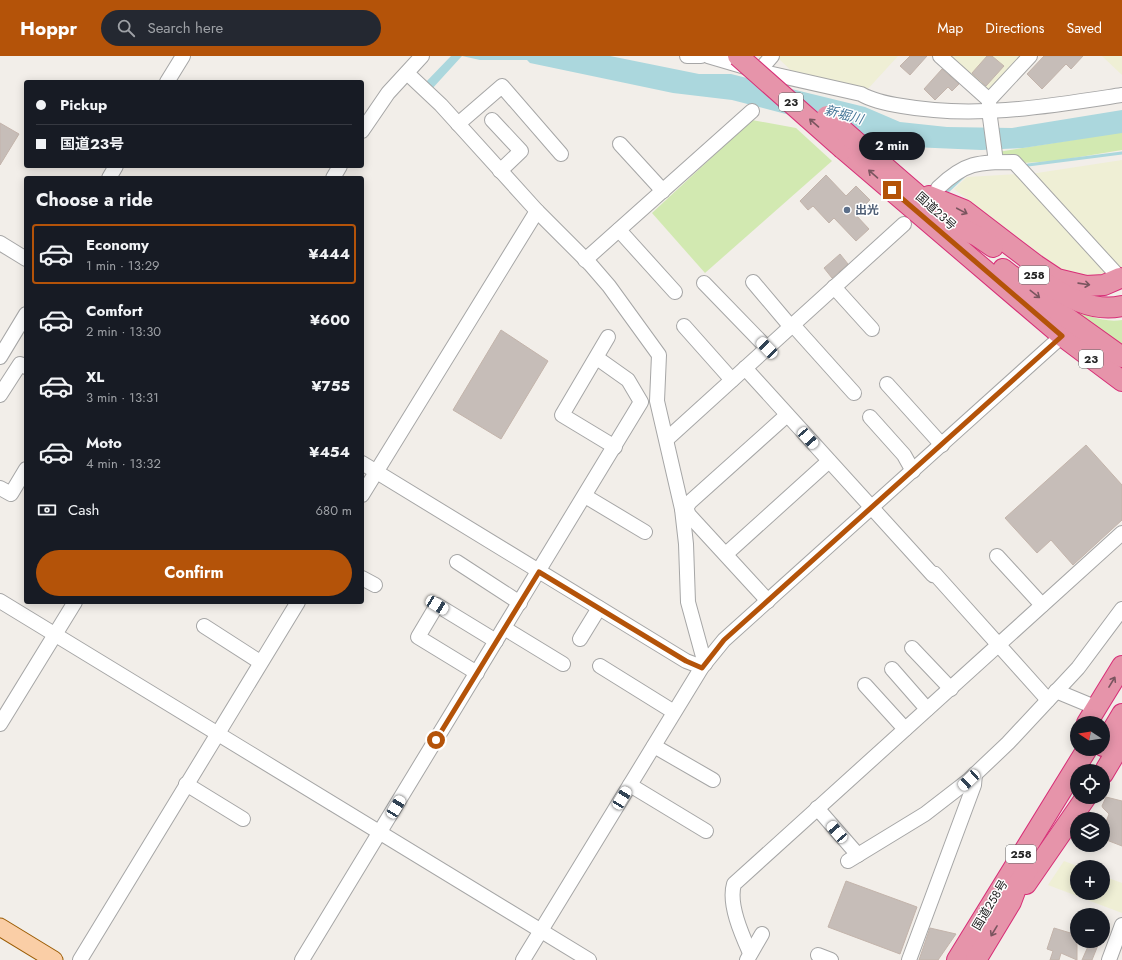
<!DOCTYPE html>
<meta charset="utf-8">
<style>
:root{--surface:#171b24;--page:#242831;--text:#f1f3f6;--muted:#9ea1a6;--line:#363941;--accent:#b45309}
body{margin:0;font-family:Jost,"Noto Sans JP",sans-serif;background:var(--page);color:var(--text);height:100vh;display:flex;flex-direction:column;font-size:15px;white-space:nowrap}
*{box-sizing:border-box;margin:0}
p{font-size:13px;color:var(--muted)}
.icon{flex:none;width:22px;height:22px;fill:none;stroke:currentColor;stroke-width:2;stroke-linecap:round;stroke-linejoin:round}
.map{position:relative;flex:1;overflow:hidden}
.panel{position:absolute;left:24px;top:120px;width:340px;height:428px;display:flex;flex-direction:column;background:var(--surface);border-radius:4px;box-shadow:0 2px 10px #0003}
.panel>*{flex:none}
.banner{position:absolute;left:24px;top:24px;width:340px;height:88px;border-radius:4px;box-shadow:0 2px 10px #0003;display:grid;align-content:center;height:88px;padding:0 12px;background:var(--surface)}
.needle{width:26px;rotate:282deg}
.tools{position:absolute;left:1070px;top:660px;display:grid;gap:8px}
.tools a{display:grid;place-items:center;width:40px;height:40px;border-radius:50%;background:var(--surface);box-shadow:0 2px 10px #0003;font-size:20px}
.end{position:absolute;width:18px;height:18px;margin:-9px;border:5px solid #b45309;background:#fff;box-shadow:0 0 0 2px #fff}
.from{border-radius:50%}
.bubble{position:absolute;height:28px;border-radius:14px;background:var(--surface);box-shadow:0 2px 10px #0003;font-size:13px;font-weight:700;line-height:28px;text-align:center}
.car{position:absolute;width:12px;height:24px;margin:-12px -6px;border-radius:5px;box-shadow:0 0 3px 1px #0007;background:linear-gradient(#fff 24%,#345 0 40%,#fff 0 76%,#345 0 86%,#fff 0)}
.banner b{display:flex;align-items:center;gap:14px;height:38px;font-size:15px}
.banner b+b{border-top:1px solid var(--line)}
.banner i{width:10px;height:10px;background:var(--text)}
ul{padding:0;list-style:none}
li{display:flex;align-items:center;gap:12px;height:60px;margin:0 8px 6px;padding:0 4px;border:2px solid transparent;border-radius:4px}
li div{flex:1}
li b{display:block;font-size:15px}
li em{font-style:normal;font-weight:700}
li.on{border-color:var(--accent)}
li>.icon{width:36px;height:36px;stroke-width:1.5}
h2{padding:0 12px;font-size:18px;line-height:48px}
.pay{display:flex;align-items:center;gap:10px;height:44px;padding:0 12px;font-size:15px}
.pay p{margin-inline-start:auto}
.cta{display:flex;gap:8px;margin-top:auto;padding:8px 12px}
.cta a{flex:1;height:46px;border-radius:24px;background:var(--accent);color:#fff;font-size:16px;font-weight:700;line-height:46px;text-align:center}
header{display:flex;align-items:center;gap:24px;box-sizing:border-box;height:56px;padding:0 20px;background:var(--accent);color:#fff}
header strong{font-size:19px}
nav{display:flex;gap:22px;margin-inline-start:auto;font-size:14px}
.search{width:280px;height:36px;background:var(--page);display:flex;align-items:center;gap:10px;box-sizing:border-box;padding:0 14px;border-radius:22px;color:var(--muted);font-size:15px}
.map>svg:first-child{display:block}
</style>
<header>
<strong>Hoppr</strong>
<div class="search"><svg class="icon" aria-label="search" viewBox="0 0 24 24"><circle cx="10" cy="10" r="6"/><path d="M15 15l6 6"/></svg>Search here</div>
<nav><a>Map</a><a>Directions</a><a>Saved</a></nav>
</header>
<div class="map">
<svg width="1122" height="904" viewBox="0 0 1122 904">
<rect width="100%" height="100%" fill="#f2eee9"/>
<g fill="#efefd5">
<path d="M780 0H898L865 36 798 21 778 2Z"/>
<path d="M946 0H1022L992 34 984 35Z"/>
<path d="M1102 0H1122V19Z"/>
<path d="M1122 104V213L1099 221H1081L1065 217 954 133 967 121 1037 117Z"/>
<path d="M1064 805 1080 811H1077V837H1103V820L1122 827V857L1048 829Z"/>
</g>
<g fill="#d2e9b1">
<path d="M752 64 796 72 832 105 705 217 652 157Z"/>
<path d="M1122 76V94L1055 105 1023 107 1000 102 998 96Z"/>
<path d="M1070 252C1086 259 1104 267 1122 264V297Z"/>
</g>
<path fill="#abd7dd" d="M451 0H610L699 18H731L865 51 900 66 947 71 1012 72 1122 54V77L1023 92 981 94 912 91 732 44 673 37 530 7 527 4H480L462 0 431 34 424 28Z"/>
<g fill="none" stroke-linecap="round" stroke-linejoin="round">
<g stroke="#abd7dd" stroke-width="3">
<path d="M1028 109 1122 97"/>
<path d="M947 136 963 121"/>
</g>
</g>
<g fill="#c6bdb8" stroke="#c3b4ab">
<path d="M910 0H927L910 19 900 10Z"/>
<path d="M987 0H992L1004 10 986 30 972 17Z"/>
<path d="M1044 0H1083L1071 13 1066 8 1042 33 1027 18Z"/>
<path d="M942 13 959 28 952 35 948 31 935 44 924 33Z"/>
<path d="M0 67 19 78 0 109Z"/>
<path d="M826 119 846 140 856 130 870 144 855 158 869 173 856 185 834 162 829 167 813 150 808 154 800 145Z"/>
<path d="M840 198 848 208 832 222 824 212Z"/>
<path d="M501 274 548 305 501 383 453 354Z"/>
<path d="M1086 389 1122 429V464L1073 509 1051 484 1037 497 1005 462Z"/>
<path d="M1106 741 1122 745V790L1104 783 1106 778 1103 777V774L1109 758 1103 752 1102 750Z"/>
<path d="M846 825 917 851 900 898 828 871Z"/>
<path d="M930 872 956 878 938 904H919Z"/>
<path d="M1054 872 1077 879V904L1061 897 1059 904H1050L1053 895 1047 893Z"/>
<path d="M1090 886 1098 889 1092 904H1082Z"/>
</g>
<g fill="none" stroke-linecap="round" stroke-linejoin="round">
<defs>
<g id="minor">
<path d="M687 0H701"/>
<path d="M708 0 759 15 861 38C873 45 889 48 902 50 976 63 1050 50 1122 39"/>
<path d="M940 0 989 44V54L996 106"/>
<path d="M759 15 772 0"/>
<path d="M407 17 441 49 537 155 590 208 609 230 659 299 657 345 682 453 686 488 688 546 705 608"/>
<path d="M167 26 183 0"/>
<path d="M989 44 1030 0"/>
<path d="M492 64 521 95 500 115"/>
<path d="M458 68 502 30 561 98"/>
<path d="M362 75 388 37 422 0"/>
<path d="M620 88 663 135"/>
<path d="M109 122 116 110"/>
<path d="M333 122 340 110"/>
<path d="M938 132C965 106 978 106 1014 106L1120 222 1122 221"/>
<path d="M619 174 675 236"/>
<path d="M0 187 26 203"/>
<path d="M585 204 752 55"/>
<path d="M753 226 791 271"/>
<path d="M704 227 767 292"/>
<path d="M834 231 872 273"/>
<path d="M793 269 854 337"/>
<path d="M684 270 732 324"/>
<path d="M608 281 562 359 615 391"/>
<path d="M0 301 26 258"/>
<path d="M745 312 933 519 935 518 1048 644"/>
<path d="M887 328 942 389"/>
<path d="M0 339 20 308 26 311"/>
<path d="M870 361 904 399 913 415"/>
<path d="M667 383 904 168"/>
<path d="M362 407 686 605 702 611"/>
<path d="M0 432 11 438 26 413"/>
<path d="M362 439 537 155"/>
<path d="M585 440 645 476"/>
<path d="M686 452 689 459 768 545"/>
<path d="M682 453 686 452 690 446 787 359"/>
<path d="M726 498 829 405"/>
<path d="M997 500 1042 549"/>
<path d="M457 506 520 547"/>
<path d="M362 522 375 529"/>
<path d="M0 545 589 904"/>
<path d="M204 570 260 606"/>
<path d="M504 572 563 608"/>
<path d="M580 583 599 552"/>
<path d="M912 592 951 633"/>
<path d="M600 610 674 656"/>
<path d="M892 613 927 653"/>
<path d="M477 617 418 581 437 549 496 585"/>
<path d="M865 629 905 673"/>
<path d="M1056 635 1097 652"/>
<path d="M0 668 75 546"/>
<path d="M654 690 713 724"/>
<path d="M186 728 243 763"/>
<path d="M630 729 706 775"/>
<path d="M817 752 858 799"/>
<path d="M848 805 925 758 969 724 1008 687 1078 612 1122 553"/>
<path d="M750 897C742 879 728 848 734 828L1122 477"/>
<path d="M818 899 831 904"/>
<path d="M80 904 298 546"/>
<path d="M302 904 641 346 628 324 597 302"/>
<path d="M523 904 702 611 724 584 1062 280"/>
<path d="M747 904 762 878"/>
<path d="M909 904 974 729 975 718"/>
<path d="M1109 904 1122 869"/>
</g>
<path id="major" d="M0 871 54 904"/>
<g id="highway">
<path d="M853 83 950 167"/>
<path d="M843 93 1062 280 1122 325"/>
<path d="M929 140 964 154 1036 209 1057 223 1086 230 1104 229 1120 222"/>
<path d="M952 168 977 180 993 191"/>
<path d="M1003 213 1059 256 1122 301"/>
<path d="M1041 224C1065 240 1092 257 1122 250"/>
<path d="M1087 667 1122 610"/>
<path d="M1103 690 1122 658"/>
<path d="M1103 718 1122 686"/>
<path d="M1026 828 1086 741"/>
<path d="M957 904 1087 693"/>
<path d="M976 904 1011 846 1017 830 1028 812"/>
</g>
</defs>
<use href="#minor" stroke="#a6a6a6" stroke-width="16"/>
<use href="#major" stroke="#9b5c04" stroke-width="19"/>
<use href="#highway" stroke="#d72e77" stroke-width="22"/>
<use href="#minor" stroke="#fff" stroke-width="14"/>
<use href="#major" stroke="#facea6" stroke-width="17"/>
<use href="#highway" stroke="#e694aa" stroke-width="20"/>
<defs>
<g id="highway-bridge">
<path d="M738 0 843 93"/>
<path d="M827 60 853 83"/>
</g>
</defs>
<use href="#highway-bridge" stroke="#d72e77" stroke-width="22" stroke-linecap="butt"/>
<use href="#highway-bridge" stroke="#e694aa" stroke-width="20"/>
</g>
<defs><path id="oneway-shaft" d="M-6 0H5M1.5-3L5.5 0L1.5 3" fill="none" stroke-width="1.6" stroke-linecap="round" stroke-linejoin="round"/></defs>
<g stroke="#7a555f">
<use href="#oneway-shaft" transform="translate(814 67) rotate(-139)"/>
<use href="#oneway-shaft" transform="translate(873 118) rotate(-139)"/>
<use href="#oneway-shaft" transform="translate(962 155) rotate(28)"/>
<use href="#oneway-shaft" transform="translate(1084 228) rotate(8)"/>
<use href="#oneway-shaft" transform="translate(1035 238) rotate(38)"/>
<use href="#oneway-shaft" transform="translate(1112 626) rotate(-59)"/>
<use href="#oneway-shaft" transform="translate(994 875) rotate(121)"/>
</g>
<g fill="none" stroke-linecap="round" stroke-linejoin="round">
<path stroke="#b45309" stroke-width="5" d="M436 684 539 516 686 605 702 612 724 584 1062 280 892 134"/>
</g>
<circle fill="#5c6f8a" stroke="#fff" stroke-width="1.5" cx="847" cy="154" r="4"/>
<g text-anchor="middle" stroke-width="3" stroke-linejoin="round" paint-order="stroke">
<g fill="#fff" stroke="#646464" stroke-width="1">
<rect x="779" y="37" width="24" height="18" rx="3"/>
<rect x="1019" y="210" width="30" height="18" rx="3"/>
<rect x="1079" y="294" width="24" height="18" rx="3"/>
<rect x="1006" y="789" width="30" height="18" rx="3"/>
</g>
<g font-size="11" font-weight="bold" fill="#222">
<text x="791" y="50">23</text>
<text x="1034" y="223">258</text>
<text x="1091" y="307">23</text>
<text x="1021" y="802">258</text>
</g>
<g font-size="12" font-weight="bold" fill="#4e5e75" stroke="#fff" text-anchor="start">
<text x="855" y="158">出光</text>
</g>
<g font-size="12" fill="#222" stroke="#fff">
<text transform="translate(936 155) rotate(42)" y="4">国道23号</text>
<text transform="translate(990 849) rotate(-59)" y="4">国道258号</text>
</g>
<g font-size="13" font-style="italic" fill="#467698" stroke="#fff">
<text transform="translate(844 58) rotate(15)" y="5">新堀川</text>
</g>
</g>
</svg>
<div class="tools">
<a><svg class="needle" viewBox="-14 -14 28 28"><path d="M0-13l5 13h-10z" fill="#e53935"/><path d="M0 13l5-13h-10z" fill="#9ea1a6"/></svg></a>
<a><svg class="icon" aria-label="locate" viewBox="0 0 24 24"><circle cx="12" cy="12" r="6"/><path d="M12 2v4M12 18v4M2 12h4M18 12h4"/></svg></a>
<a><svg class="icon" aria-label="layers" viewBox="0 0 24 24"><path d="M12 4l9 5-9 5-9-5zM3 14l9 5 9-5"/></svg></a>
<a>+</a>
<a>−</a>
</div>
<i class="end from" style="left:436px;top:684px"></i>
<i class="end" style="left:892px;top:134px"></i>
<div class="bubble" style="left:859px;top:76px;width:66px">2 min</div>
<i class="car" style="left:767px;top:292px;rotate:316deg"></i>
<i class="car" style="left:808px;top:382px;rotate:138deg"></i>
<i class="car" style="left:437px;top:549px;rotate:122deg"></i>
<i class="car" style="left:969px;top:724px;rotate:227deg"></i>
<i class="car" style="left:622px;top:742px;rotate:31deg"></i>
<i class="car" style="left:396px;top:751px;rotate:31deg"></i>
<i class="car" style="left:837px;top:776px;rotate:319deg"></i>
<div class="banner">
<b><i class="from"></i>Pickup</b>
<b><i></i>国道23号</b>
</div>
<section class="panel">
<h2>Choose a ride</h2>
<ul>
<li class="on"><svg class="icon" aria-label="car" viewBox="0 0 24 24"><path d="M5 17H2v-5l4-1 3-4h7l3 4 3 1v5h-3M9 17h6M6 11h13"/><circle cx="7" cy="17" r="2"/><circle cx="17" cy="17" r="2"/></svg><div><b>Economy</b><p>1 min · 13:29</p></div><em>¥444</em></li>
<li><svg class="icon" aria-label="car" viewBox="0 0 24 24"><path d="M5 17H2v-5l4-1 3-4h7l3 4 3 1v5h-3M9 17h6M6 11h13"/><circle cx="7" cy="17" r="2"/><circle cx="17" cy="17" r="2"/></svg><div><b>Comfort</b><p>2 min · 13:30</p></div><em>¥600</em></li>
<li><svg class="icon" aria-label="car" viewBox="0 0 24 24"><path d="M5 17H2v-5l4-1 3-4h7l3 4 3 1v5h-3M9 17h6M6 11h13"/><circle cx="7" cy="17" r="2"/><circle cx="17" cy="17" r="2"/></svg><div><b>XL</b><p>3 min · 13:31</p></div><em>¥755</em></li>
<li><svg class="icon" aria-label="car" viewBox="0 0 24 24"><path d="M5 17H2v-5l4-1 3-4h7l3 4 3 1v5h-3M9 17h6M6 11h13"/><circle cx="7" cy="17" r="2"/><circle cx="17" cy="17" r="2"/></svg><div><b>Moto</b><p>4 min · 13:32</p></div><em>¥454</em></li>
</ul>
<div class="pay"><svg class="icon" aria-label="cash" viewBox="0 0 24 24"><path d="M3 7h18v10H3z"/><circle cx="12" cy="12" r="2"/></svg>Cash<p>680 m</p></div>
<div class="cta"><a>Confirm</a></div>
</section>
</div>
